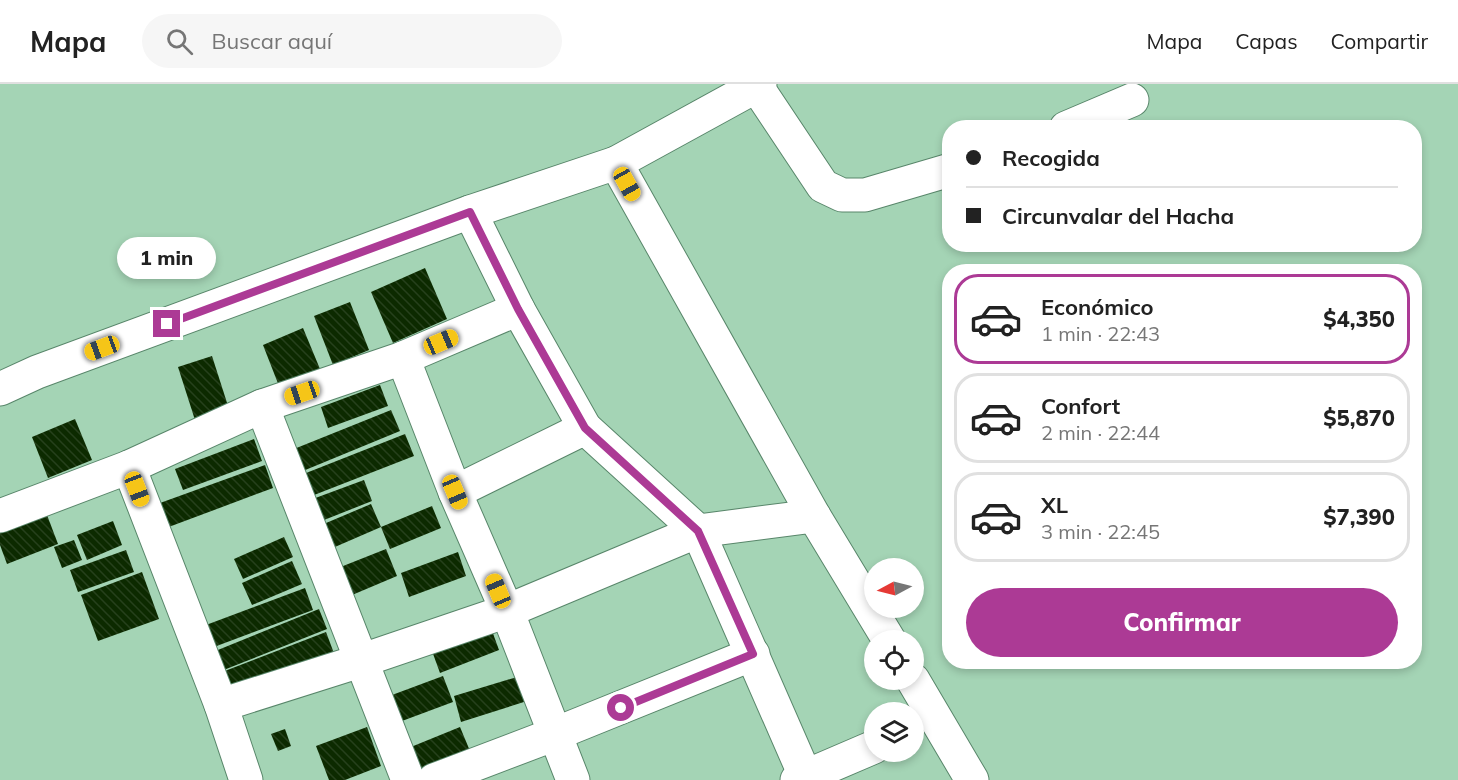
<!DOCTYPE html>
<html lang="es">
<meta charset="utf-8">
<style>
:root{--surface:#fff;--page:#f6f6f6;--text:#222;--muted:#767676;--line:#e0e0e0;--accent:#ac3a95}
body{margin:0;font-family:Mulish,sans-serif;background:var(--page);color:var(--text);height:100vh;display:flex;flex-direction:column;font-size:22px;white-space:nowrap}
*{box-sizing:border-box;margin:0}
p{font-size:20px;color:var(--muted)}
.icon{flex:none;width:33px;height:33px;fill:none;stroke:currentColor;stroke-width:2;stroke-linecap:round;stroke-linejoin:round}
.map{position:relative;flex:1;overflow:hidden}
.drawer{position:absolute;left:942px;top:180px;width:480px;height:405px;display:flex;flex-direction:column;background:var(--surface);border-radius:24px;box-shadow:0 3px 9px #0003}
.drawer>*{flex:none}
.top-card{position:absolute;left:942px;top:36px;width:480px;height:132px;border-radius:24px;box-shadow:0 3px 9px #0003;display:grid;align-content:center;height:132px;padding:0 24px;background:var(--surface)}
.needle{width:39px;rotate:263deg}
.fabs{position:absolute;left:864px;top:474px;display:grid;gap:12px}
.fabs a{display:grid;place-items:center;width:60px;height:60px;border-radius:50%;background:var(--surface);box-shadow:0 3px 9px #0003;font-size:30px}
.end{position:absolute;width:27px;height:27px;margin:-14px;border:8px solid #ac3a95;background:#fff;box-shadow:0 0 0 3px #fff}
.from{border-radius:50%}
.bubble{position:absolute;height:42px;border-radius:21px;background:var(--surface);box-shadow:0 3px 9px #0003;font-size:20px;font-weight:800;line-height:42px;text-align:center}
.car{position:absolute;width:18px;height:36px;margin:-18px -9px;border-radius:8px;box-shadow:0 0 4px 2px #0007;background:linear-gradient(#f5c518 24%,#345 0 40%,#f5c518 0 76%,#345 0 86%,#f5c518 0)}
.top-card b{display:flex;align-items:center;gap:21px;height:57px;font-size:22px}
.top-card b+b{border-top:2px solid var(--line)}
.top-card i{width:15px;height:15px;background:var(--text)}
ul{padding:10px 0 0;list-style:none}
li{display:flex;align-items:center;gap:18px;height:90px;margin:0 12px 9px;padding:0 12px;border:3px solid var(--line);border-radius:24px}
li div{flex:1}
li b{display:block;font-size:22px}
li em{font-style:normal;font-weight:800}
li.selected{border-color:var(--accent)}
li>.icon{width:54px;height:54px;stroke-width:1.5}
.cta{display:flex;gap:12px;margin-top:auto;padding:12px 24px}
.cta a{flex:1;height:69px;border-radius:36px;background:var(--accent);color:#fff;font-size:24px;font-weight:800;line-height:69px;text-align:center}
header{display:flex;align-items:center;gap:36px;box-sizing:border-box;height:84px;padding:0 30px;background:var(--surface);border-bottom:2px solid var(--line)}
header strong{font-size:28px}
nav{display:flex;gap:33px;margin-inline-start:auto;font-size:21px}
.search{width:420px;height:54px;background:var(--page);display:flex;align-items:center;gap:15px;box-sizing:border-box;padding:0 21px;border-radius:33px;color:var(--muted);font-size:22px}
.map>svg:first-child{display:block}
</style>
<header>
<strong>Mapa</strong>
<div class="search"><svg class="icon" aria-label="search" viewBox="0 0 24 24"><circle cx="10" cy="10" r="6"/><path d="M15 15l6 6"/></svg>Buscar aquí</div>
<nav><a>Mapa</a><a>Capas</a><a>Compartir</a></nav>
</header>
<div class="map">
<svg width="1458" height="696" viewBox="0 0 1458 696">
<defs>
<pattern id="building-back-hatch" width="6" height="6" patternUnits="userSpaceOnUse" patternTransform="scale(1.5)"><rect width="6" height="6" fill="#0c2a00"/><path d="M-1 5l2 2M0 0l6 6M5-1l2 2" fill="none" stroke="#26401c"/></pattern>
</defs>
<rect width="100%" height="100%" fill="#a4d4b5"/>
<g fill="url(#building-back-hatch)">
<path d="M425 184 447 235 393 259 371 208Z"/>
<path d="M350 218 369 266 333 281 314 232Z"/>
<path d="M303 244 320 285 279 302 263 261Z"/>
<path d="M212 272 229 325 195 336 178 283Z"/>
<path d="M380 301 388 322 328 344 321 323Z"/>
<path d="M391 326 400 347 298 389 289 367Z"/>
<path d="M75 335 92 376 48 394 32 353Z"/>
<path d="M405 350 414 372 309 413 301 391Z"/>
<path d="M254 355 262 377 183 406 175 385Z"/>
<path d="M265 381 273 404 158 447 149 423Z"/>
<path d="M364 396 372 417 319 438 310 416Z"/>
<path d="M371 420 381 443 328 466 319 442Z"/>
<path d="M432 422 441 444 390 465 381 443Z"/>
<path d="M47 431 58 460 7 480 0 461V449Z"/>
<path d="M113 437 122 461 87 476 77 451Z"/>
<path d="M284 453 293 473 243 495 234 475Z"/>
<path d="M74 456 82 476 62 484 54 463Z"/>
<path d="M386 465 397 492 345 514 333 486Z"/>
<path d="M126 466 134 488 78 508 70 486Z"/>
<path d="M458 468 466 492 409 513 401 489Z"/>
<path d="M292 477 302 500 252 521 242 499Z"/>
<path d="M142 488 159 535 98 557 81 511Z"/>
<path d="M305 504 313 526 206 566 198 544Z"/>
<path d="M319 525 327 545 216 589 208 570Z"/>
<path d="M491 544 499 566 440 589 432 567Z"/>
<path d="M326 548 335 572 226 614 217 590Z"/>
<path d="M443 592 453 618 402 637 392 611Z"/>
<path d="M520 592 527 617 461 638 454 612Z"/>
<path d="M367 643 381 682 345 696H329L316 662Z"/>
<path d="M460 643 470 667 415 689 406 665Z"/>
<path d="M285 645 291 662 278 667 271 650Z"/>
</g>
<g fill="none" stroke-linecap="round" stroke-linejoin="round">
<defs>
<g id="minor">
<path d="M755 0 823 102 842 111H865L950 86"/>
<path d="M1066 44 1132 16"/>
<path d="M616 79 814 432 889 556"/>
<path d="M470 128 518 225 585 344 698 447 807 696"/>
<path d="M403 274 455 408 507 527 573 696"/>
<path d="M262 322 408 696"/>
<path d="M129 383 221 621 246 696"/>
<path d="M455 408 585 344"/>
<path d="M0 432 129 383 262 322 403 274 518 225"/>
<path d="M913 596 972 696"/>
<path d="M221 621 363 576 507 527 698 447 814 432"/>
<path d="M434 696 555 650 753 570"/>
<path d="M797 696 874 663"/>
</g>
<path id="major" d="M0 305 37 288 470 128 616 79 760 0"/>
</defs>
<use href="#minor" stroke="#58866a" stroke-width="35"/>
<use href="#major" stroke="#58866a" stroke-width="35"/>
<use href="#minor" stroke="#fff" stroke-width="33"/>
<use href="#major" stroke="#fff" stroke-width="33"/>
</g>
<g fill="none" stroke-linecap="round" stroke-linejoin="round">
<path stroke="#ac3a95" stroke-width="8" d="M167 240 470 128 518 225 585 344 698 447 753 570 621 624"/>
</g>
</svg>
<div class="fabs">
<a><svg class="needle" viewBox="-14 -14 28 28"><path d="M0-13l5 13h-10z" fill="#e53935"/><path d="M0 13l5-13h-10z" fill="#767676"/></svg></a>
<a><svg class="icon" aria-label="locate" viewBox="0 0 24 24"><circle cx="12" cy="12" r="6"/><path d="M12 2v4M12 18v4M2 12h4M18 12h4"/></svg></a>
<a><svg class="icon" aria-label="layers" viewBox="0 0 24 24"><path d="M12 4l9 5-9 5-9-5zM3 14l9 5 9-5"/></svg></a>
</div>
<i class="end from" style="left:621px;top:624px"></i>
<i class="end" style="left:167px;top:240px"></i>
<div class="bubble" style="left:117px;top:153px;width:99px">1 min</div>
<i class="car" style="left:627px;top:100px;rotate:151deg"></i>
<i class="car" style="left:441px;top:258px;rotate:67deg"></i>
<i class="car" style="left:102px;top:264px;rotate:250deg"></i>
<i class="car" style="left:302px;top:309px;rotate:251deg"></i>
<i class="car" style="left:137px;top:405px;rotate:159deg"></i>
<i class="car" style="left:455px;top:408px;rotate:157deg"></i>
<i class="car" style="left:498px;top:507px;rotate:337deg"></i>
<div class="top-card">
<b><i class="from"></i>Recogida</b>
<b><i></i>Circunvalar del Hacha</b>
</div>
<section class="drawer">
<ul>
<li class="selected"><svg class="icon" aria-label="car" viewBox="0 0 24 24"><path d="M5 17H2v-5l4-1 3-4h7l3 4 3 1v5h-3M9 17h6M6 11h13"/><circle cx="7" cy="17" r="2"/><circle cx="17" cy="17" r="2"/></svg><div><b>Económico</b><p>1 min · 22:43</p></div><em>$4,350</em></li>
<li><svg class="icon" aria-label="car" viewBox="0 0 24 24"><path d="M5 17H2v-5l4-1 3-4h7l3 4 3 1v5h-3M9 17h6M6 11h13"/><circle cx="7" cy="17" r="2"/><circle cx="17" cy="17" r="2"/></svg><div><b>Confort</b><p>2 min · 22:44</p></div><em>$5,870</em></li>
<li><svg class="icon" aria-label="car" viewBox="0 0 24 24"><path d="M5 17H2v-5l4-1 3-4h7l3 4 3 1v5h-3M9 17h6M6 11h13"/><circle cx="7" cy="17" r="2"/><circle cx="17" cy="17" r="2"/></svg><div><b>XL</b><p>3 min · 22:45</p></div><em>$7,390</em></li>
</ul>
<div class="cta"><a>Confirmar</a></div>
</section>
</div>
